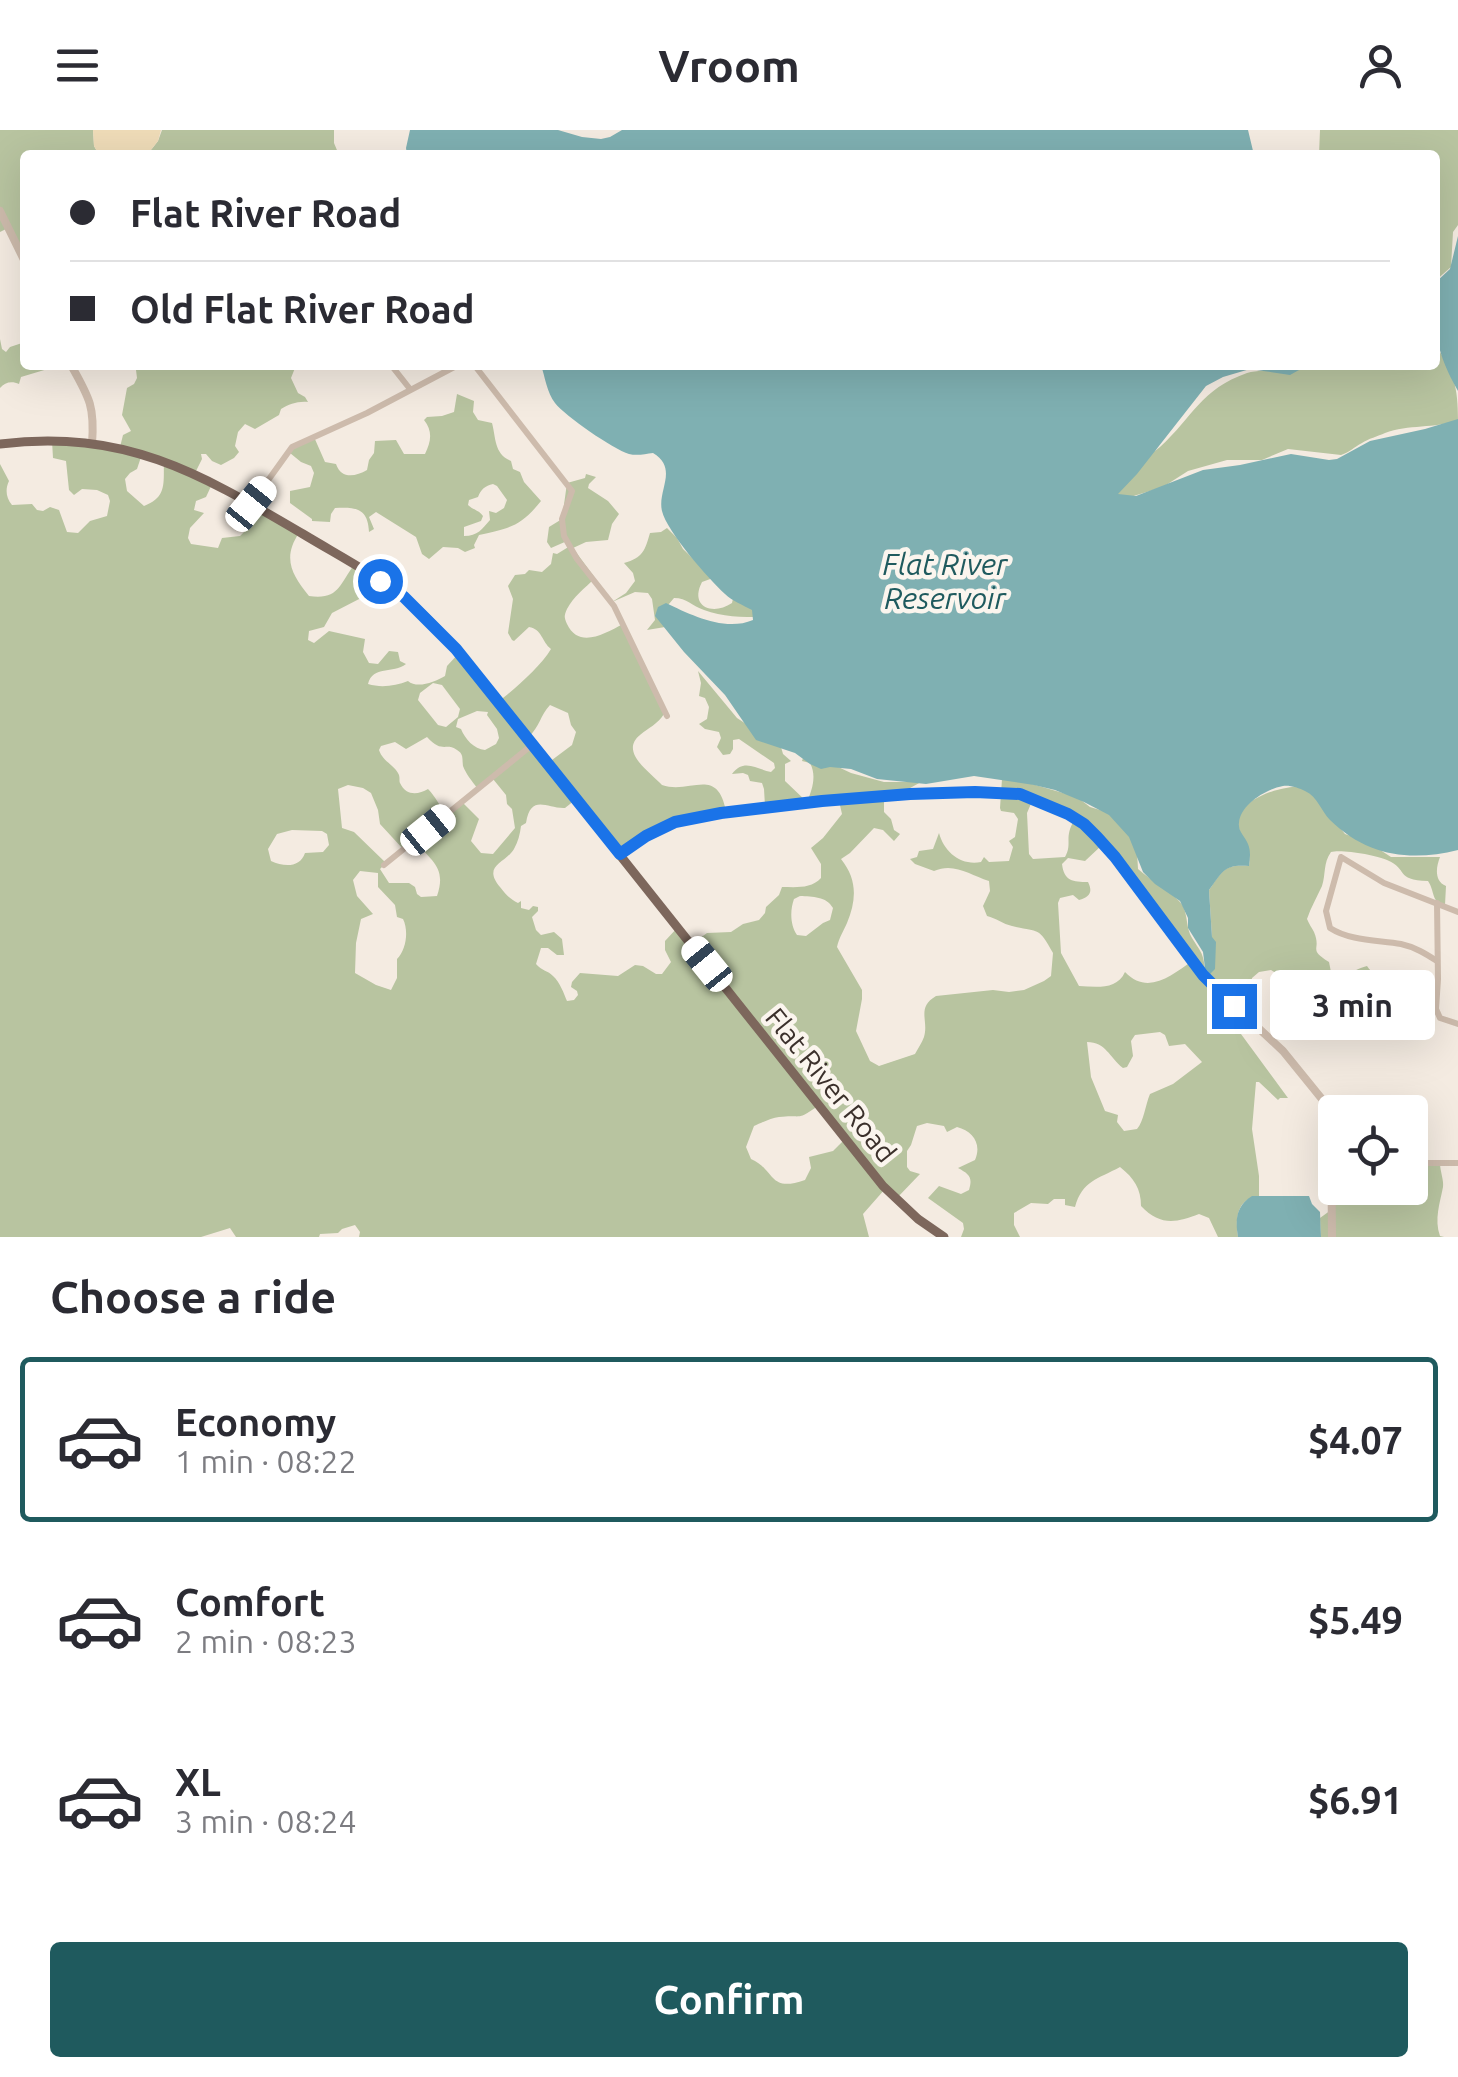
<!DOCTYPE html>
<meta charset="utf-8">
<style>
:root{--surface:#fff;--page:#f2f2f3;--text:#2b2b33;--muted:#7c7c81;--line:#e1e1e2;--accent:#1f5a5e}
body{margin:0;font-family:Ubuntu,sans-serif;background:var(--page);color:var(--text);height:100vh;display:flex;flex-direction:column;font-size:38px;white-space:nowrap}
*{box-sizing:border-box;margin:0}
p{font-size:32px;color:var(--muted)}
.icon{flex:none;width:55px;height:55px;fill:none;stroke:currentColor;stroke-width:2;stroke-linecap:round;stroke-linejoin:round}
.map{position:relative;height:1107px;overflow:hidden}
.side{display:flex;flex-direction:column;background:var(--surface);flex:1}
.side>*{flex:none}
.top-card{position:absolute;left:20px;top:20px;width:1420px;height:220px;border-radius:10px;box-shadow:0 10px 40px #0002;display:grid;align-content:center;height:220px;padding:0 50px;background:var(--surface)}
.fabs{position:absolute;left:1318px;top:965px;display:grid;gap:20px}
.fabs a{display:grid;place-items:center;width:110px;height:110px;border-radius:10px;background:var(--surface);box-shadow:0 10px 40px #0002;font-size:50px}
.end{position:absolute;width:45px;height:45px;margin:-22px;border:12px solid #1a73e8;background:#fff;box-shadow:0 0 0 5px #fff}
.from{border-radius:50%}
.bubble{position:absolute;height:70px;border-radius:10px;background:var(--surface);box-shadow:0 10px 40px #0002;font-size:32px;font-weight:700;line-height:70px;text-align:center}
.car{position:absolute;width:30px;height:60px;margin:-30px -15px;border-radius:12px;box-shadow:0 0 8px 2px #0007;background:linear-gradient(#fff 24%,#345 0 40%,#fff 0 76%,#345 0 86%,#fff 0)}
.top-card b{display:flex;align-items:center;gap:35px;height:95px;font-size:38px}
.top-card b+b{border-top:2px solid var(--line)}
.top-card i{width:25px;height:25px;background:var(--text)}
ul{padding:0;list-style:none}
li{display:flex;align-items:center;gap:30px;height:165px;margin:0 20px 15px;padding:0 30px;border:5px solid transparent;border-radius:10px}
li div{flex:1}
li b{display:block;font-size:38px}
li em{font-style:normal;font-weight:700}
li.on{border-color:var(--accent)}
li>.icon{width:90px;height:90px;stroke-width:1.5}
h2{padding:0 50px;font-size:45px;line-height:120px}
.cta{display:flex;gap:20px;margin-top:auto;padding:20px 50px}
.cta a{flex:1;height:115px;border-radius:10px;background:var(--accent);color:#fff;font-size:40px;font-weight:700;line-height:115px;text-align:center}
header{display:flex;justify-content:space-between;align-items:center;height:130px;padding:0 50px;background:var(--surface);font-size:45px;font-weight:700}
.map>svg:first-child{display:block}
</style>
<header><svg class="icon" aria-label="menu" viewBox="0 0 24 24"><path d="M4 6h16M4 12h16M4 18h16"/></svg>Vroom<svg class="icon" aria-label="person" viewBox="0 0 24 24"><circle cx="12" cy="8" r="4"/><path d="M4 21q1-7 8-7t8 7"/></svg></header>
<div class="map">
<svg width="1458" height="1107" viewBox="0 0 1458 1107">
<rect width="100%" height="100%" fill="#f4ebe1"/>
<g fill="#b8c4a0" fill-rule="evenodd">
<path d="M0 0H93L94 16 99 25H25V131L8 98 0 102Z"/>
<path d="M162 0H334V13L339 25H147L158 11Z"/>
<path d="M1320 0H1458V95L1453 102 1451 137 1435 151V25H1319Z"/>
<path d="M0 209 2 219 6 222 10 217 25 212V235H61L21 247 19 254C12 251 5 252 0 258Z"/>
<path d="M1435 215C1454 242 1458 257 1458 290 1435 299 1408 294 1385 303 1378 306 1368 309 1362 313 1354 317 1350 322 1341 325L1288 319 1262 330H1227L1188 341 1163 357 1127 368 1112 367C1117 359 1122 348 1129 341 1138 332 1150 325 1160 317 1193 287 1201 259 1247 243 1266 237 1292 248 1307 235H1435Z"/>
<path d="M131 235H304L295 238 291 248 298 263 305 267 308 272C298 271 289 274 281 279L279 285 255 299 245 294 238 302 235 316 239 322 234 328 221 335 212 331 206 324H201L202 329 196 341 213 352 206 367 196 371 194 380 204 383 190 398 188 408 191 414 218 418 222 408 240 406 247 399 256 377 299 403C282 428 292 445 309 466 339 470 339 455 354 435L383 453 372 466 363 467 332 483 324 497 309 501 308 510 314 513 329 501 365 509 363 522 369 533 378 534 389 521 398 522 400 531 406 534C393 544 373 535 368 554 381 558 395 556 408 551 417 559 435 552 445 546L447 536 459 523 499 571C515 559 541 536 551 519 542 512 542 499 529 497L514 511 512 510 508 503 513 469 508 456 515 445 525 444 529 440 542 442 551 434 553 423 557 424 570 416 567 411 551 418 547 412 549 397 562 389 567 353 585 348 586 344 596 347 589 354 588 358 608 371 619 384 612 394 608 410 586 412 573 418 595 448C585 458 573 467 567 479 564 486 564 487 567 494 579 519 604 504 623 494L664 584C657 595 649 597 640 605 619 622 650 642 662 655 690 665 717 635 726 681L687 687 621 723 575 670 565 678C547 679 531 663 526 693L521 696C520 704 518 712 514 719 505 734 482 735 500 757 506 765 510 769 518 773L521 771V778L529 780 533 776 538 777V781L532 787 536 800 541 805 554 802 562 809 564 825H557L548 818H541L536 834C542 841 547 840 553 846 560 852 564 864 567 871L574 870 578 865 577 861 571 857 572 852 580 843 618 846 635 835 643 836 656 844H662L671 832 665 820V811L678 797 692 814 707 803 731 802 743 794 759 790 765 783 766 777 779 765 782 757C796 757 811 759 821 748V734L811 718 823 708 842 684 839 671 765 676 764 659 762 653 750 651 748 645 743 643 732 644C744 628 756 639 771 642L775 638 774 633 739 609 733 610V619L730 624 723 625 717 617 721 608 719 602 705 599 699 594 707 589 709 577 705 568 699 566 701 553 698 541 737 588 781 617 783 624 791 631 785 634V651L807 672C812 660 817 646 810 633L802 631 803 628 834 635 851 643 884 652H921L901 663 884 666V682L891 689 894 700 900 704 894 711 883 700 874 698 850 723 841 729C857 749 857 769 847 793 843 802 839 808 837 817L862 860V869L856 901 870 931 879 936 915 924C918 918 922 913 924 907 929 890 916 878 936 866L993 860 1009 862 1024 860 1044 851 1051 846 1053 823C1038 795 1038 803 1012 796 1003 794 996 788 987 786L983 776 990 761 989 751C970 745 954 732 934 741L915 734 910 729 917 727 919 721 933 719 939 703C944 722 961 736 981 732L984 727 989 732 1009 731 1013 717 1009 711 1015 707 1018 689 1014 683 1001 681 1000 678 1002 649 1025 652 1077 667 1090 677 1110 683 1136 705 1138 739C1150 750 1177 765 1183 776 1188 787 1186 798 1192 808 1200 821 1203 822 1205 838L1212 807 1209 760C1223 740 1224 734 1249 736 1252 711 1243 716 1239 698 1232 668 1286 654 1307 657L1345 704 1368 712 1391 727H1440C1436 737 1434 751 1446 756L1445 775C1431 773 1435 761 1428 751 1394 750 1409 739 1387 730 1376 725 1341 719 1331 722 1323 733 1326 744 1322 756 1317 767 1311 777 1307 789 1309 794 1312 798 1314 802 1322 821 1307 818 1329 832L1333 852 1338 858 1346 856C1350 843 1353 840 1367 836 1375 847 1378 847 1391 843L1398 852 1401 860 1390 874 1397 898 1395 905C1379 904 1365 907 1349 907L1328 882 1324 880 1300 892 1296 886C1300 880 1307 874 1303 866L1288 861 1287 850 1271 840 1259 842 1252 848 1251 854 1254 861 1238 878 1251 889 1241 904 1288 968H1280L1278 970 1259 952H1256L1252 999 1259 1046V1066C1237 1068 1235 1089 1238 1107H1218L1209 1088 1199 1084C1176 1093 1160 1096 1141 1076 1141 1059 1134 1048 1120 1037 1098 1049 1082 1051 1075 1077L1065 1075V1069H1054L1048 1074 1031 1073 1014 1083V1095L1020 1107H961L964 1099 963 1093 928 1068 939 1056 961 1064 969 1060C973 1047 969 1044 958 1038L975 1030C982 1014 973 1001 957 997L947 1002 944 996 927 993 917 996 911 1015 907 1021V1037L910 1041 920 1044 896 1069 885 1059 863 1084 869 1107H359L360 1102 355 1095 342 1099 338 1103 320 1104 319 1107H236L230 1098 201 1107H0V334L9 351C5 359 6 368 12 375L32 374 37 380 43 381 50 377 59 380 67 402 78 403 90 391 107 386 110 371 108 365 97 360 82 359 74 365 69 360 66 331 53 328 52 311 120 317 123 305 131 301 122 285 127 258 134 254 137 248 136 240ZM142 324 164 330C163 352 168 367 144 376L127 361 125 349 130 343 137 339ZM433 553 442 555 460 579 458 587 446 597 438 595 418 570 420 563ZM550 575 568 583 571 595 576 602 572 615 548 633 528 608C540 596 540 586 550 575ZM477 581 488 582 487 585 497 599 499 608 496 614 485 620C474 619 465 609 461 599L456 597 458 589ZM427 607C442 624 446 612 457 620 464 624 462 629 463 636 466 644 472 651 477 658L493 649 506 665 507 674 512 679 515 698 493 724 481 723 471 711 479 689 463 673 447 684C439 676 436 667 428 659 418 665 406 666 400 653 399 651 400 648 399 645 395 635 383 632 379 620L381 616 395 612 406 619ZM348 655 363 658 371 663 378 680 380 694 403 719 415 711C431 731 447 737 437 766L421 767 417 764 415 757 409 753H389L380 739 386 733 354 702 342 698 338 659ZM1033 669 1075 689C1063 708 1073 713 1065 727L1033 729 1029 724 1027 683ZM292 700 322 701 327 704 329 715 323 722 305 723C300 738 284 737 271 731L268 719 277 704ZM1101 716 1116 727 1192 831C1172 845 1148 866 1125 842 1117 860 1097 857 1079 856L1061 823 1058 773 1060 768 1073 765 1079 770C1090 767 1093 762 1088 752 1073 752 1064 751 1062 734L1068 728 1085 731ZM360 741 378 743V757L395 775 397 787 403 789C409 801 406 820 397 829V848L391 860 376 855 355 843 356 813 361 789 373 784 357 766 353 750ZM800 766C813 767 826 766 833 778L830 790 823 793 806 806 797 805C790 795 790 780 794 769ZM1160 902 1165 905 1169 916 1185 914 1202 932 1173 954 1150 964C1145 976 1144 991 1137 999L1124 1001 1117 992 1118 985 1105 981 1091 947 1087 912C1106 912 1109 927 1123 938L1127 937 1133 926 1131 911 1135 905ZM819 975 846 1008 833 1021 809 1027 811 1038 805 1050C768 1063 776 1040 751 1029L746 1017 754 996C761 993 771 988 779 987 803 984 796 992 819 975Z"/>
<path d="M457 264 474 271 473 282 478 290 492 293C496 308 494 324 511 331L513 339 520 342 524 352 541 371C521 396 511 398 479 405L474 415 475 418 465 422 458 418 443 417 429 429 422 424 416 407 376 382 369 387 374 399 369 402C368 378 356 377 335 378L331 384 330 392 312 391V389L290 373V361L310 357 314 343 311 336 301 332 290 323 291 317 314 307 325 332 336 334C341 349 355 347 367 340L369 330 374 323 375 311 396 310 404 324H425C431 312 433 301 424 290L427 287 442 286 454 282ZM493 354 497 356 507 370 504 378 496 383 489 381 490 390C482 399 478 406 464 406V397L481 391 483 386C479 380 473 380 468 375L469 370 478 367C481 359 485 356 493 354Z"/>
<path d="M667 398 677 408 683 419 713 448 702 452C689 477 713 486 732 473L734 464 762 487C742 487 722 487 704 480 692 476 687 468 674 468L663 481 665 497 647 500 655 490 652 469 648 463 635 462 612 472 626 463 635 451 633 443 624 433C643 428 645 420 650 403L661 402Z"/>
<path d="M1410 1033H1440C1440 1041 1444 1050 1443 1057 1440 1073 1434 1089 1440 1106L1444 1107H1321L1320 1088 1331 1080 1335 1058H1410Z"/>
</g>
<path fill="#efdcb8" d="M93 0H161L158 11 147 25H99L94 16Z"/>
<g fill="#7fb0b2">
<path d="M410 0H558L582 7 601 9 610 7 622 0H1248L1254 25H504L498 20 490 25H407L406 18Z"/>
<path d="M1458 106V261C1434 219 1435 200 1435 153L1450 139Z"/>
<path d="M541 235H1308L1290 245 1250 239 1223 247 1206 256 1137 344 1118 364 1136 366 1203 340 1240 335 1291 324 1329 330 1337 329 1370 311 1425 299 1458 289V720C1410 732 1367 726 1330 690 1321 681 1318 667 1305 661 1299 658 1290 655 1283 656 1266 659 1240 675 1239 693 1238 702 1245 706 1248 714 1251 721 1250 729 1249 736 1224 734 1223 741 1209 760L1212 807 1216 812 1215 839 1210 844 1205 838 1203 822 1188 798V788L1180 771 1155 754 1143 742 1129 707 1109 685 1084 672 1055 660 1034 655 974 646 926 654 877 649 851 639 830 637 821 639 810 634 795 623 756 610 725 565 684 522 655 486 658 477 666 473C691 485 725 502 753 490L752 480C743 475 732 471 725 464 708 448 667 402 662 381 657 360 679 339 653 323 645 324 637 326 629 324 613 319 565 286 555 273 547 263 545 247 541 235Z"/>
<path d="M1252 1066H1309L1312 1074 1320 1082 1321 1107H1238C1235 1090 1236 1076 1252 1066Z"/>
</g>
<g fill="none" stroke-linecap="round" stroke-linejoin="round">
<g stroke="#cdbbac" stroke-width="6">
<path d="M391 235 410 259"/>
<path d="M470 235 475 236 572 361 562 389 564 406 577 429 614 476 667 586"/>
<path d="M251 374 292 317 367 283 458 235"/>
<path d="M384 735 532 615"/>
<path d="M1437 773 1438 849 1436 879 1440 888 1458 894"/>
<path d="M1437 831C1426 824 1415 817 1401 814 1378 810 1350 811 1330 798L1326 781 1341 727 1384 753 1458 782"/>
<path d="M1410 1033H1458"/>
</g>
<g stroke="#cdbbac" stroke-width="8">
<path d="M0 81 25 132"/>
<path d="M71 235C89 267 95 276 92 314"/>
<path d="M620 724 654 702 685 689 822 671 950 662 1005 663 1031 668 1068 684 1084 694 1115 727 1208 851 1283 921 1326 974 1331 993 1332 1107"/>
</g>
<path stroke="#7d675c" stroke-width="9" d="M0 314C126 299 199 343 303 404 336 424 371 442 401 465 421 480 439 501 456 519L883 1056 918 1089 944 1107"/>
</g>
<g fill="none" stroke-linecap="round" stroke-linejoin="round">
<path stroke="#1a73e8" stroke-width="12" d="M380 451 404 467 456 519 620 724 646 706 675 692 721 683 822 671 910 664 975 662 1020 664 1068 684 1084 694 1097 707 1115 727 1203 845 1234 876"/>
</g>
<g text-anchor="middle" stroke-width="9" stroke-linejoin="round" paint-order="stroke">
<g font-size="28" fill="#3b302b" stroke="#fbf5ee">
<text transform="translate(831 955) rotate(51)" y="10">Flat River Road</text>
</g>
<g font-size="30" font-style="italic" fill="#1f5a5e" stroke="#fbf5ee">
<text x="945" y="445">Flat River<tspan x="945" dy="34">Reservoir</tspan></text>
</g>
</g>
</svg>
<div class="fabs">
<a><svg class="icon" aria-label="locate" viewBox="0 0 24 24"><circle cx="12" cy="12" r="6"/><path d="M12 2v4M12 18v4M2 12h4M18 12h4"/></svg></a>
</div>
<i class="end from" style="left:380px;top:451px"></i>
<i class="end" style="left:1234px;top:876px"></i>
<div class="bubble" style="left:1270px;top:840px;width:165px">3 min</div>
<i class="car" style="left:251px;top:374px;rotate:39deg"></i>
<i class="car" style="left:428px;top:700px;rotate:51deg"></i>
<i class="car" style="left:707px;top:834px;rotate:321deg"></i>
<div class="top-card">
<b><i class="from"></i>Flat River Road</b>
<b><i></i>Old Flat River Road</b>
</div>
</div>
<section class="side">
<h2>Choose a ride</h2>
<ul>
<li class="on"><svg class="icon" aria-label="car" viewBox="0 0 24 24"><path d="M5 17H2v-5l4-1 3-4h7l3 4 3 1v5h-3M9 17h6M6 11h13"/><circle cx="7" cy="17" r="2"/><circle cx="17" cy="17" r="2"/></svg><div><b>Economy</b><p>1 min · 08:22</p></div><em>$4.07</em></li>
<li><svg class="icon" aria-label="car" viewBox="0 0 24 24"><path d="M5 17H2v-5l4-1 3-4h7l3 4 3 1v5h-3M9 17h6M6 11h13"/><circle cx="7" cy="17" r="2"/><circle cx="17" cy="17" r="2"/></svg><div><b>Comfort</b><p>2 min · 08:23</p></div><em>$5.49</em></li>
<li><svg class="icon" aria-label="car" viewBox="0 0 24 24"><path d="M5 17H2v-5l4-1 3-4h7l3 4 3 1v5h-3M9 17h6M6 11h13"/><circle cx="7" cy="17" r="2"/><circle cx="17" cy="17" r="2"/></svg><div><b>XL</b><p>3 min · 08:24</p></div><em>$6.91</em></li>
</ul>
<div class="cta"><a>Confirm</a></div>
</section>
